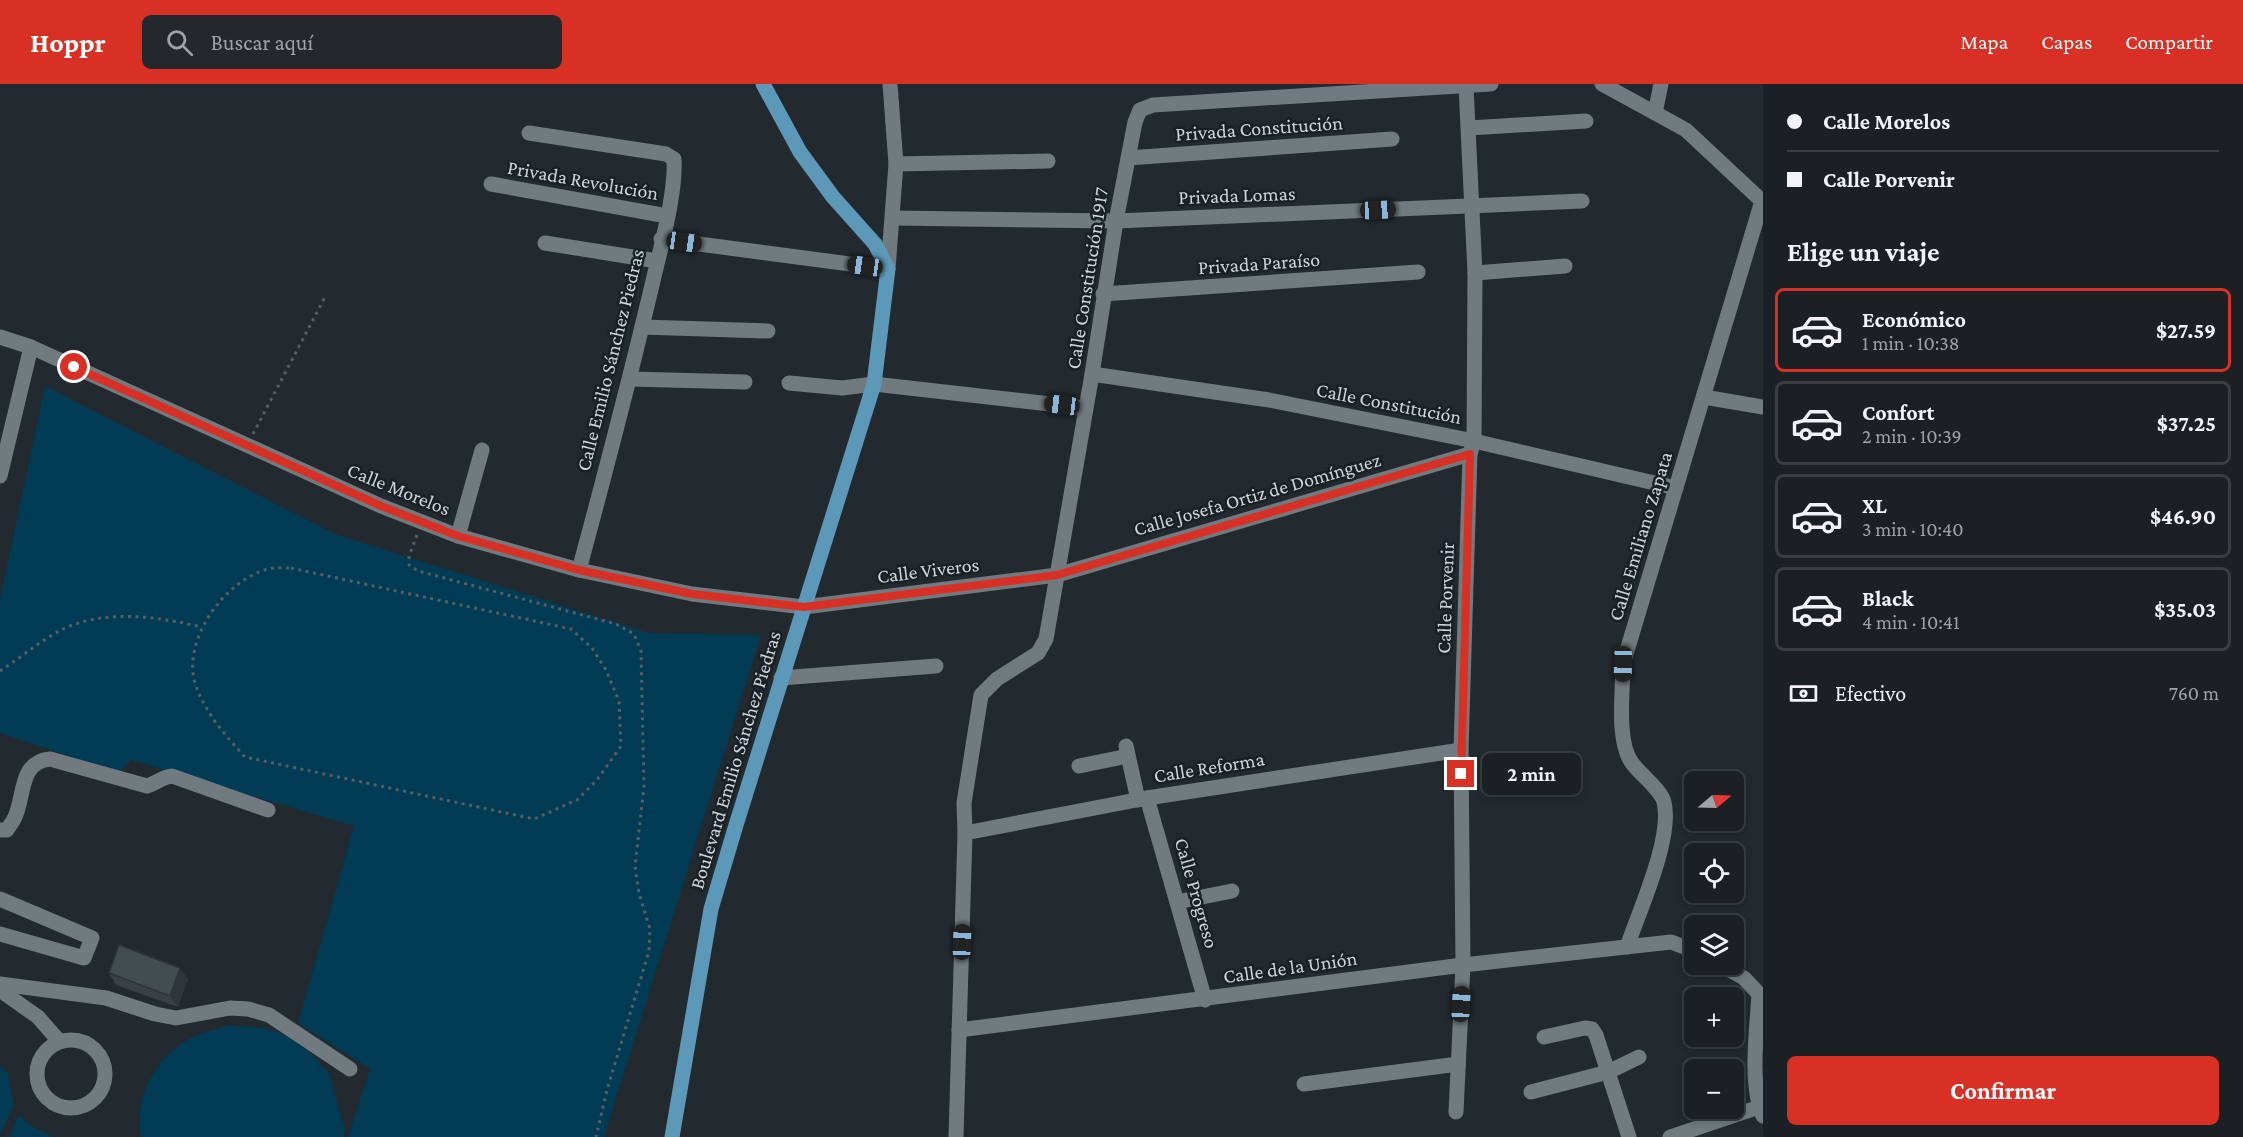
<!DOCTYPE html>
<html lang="es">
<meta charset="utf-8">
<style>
:root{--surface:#1a2023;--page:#23282b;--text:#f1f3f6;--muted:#9fa3a6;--line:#383e41;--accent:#d93025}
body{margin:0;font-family:"Crimson Pro",serif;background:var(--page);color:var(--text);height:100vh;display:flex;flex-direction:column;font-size:22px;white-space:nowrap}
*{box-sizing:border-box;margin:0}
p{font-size:20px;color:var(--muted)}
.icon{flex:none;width:33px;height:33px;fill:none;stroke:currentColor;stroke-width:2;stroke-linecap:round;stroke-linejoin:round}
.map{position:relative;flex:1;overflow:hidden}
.side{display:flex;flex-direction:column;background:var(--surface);width:480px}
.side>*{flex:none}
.banner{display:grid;align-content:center;height:132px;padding:0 24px;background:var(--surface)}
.needle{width:39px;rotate:71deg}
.controls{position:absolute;left:1684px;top:687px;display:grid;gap:12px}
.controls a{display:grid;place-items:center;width:60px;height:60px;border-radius:9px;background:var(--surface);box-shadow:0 3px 9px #0003,0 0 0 2px var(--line);font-size:30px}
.end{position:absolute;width:27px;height:27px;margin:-14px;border:8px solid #d93025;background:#fff;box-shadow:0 0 0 3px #fff}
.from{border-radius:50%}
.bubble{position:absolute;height:42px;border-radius:9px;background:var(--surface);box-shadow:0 3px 9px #0003,0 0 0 2px var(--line);font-size:20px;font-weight:700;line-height:42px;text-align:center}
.car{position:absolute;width:18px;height:36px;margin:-18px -9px;border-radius:8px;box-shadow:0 0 4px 2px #0007;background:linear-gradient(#222 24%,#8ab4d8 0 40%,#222 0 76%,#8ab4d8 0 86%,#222 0)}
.banner b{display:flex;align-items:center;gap:21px;height:57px;font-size:22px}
.banner b+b{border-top:2px solid var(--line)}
.banner i{width:15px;height:15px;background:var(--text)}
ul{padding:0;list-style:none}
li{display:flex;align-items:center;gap:18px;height:84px;margin:0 12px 9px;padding:0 12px;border:3px solid var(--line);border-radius:9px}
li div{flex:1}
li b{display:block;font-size:22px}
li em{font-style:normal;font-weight:700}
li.selected{border-color:var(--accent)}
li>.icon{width:54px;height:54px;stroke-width:1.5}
h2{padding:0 24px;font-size:27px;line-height:72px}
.pay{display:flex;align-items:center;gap:15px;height:66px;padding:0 24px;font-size:22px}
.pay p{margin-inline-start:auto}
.primary-button{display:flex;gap:12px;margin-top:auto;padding:12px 24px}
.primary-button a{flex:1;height:69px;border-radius:9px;background:var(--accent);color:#fff;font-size:24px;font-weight:700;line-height:69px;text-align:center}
header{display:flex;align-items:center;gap:36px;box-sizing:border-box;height:84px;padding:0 30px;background:var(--accent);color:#fff}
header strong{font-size:28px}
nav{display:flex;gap:33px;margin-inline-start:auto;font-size:21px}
.search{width:420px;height:54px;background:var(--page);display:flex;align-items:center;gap:15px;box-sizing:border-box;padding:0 21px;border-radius:9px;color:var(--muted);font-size:22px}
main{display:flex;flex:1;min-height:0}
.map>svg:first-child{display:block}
</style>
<header>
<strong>Hoppr</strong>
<div class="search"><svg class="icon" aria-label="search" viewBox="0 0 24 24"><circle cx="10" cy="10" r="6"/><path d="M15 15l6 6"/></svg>Buscar aquí</div>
<nav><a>Mapa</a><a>Capas</a><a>Compartir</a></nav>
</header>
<main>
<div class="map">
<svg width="1763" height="1053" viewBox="0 0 1763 1053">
<rect width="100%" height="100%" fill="#222a2f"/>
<g fill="#023b54">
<path d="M45 302 335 450 649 549 761 551 604 1053H348L370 985 298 939 354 742 131 676 119 689 0 649V515Z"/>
<path d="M229 941 264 944 285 951 307 965 329 989 345 1046 344 1053H141C133 1015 155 974 189 955 201 948 217 946 229 941Z"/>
<path d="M0 982 8 990 14 1021 0 1051Z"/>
<path d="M19 1031 31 1042 53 1053H9Z"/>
</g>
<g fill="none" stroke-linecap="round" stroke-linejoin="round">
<g stroke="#565e62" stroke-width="3" stroke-dasharray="3 4.5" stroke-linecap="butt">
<path d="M253 350 325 213"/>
<path d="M417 451 409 472V481L418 487 616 540 634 550 641 567 644 703 635 782 639 809 650 845 649 867 607 1006 596 1053"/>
<path d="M291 484 571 545 592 564 606 586 619 617 621 662 597 696 577 716 534 735 245 673C226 652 206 630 196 602 180 557 225 496 268 485 275 483 284 484 291 484Z"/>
<path d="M0 587C20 574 40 557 61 546 103 525 157 532 201 543"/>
</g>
<g stroke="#707a7f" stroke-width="15">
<path d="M1602 0 1686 46 1763 118"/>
<path d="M1655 29 1661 0"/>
<path d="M1469 44 1586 37"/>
<path d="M529 49 666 70 674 75C676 110 661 162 653 197 630 294 605 390 579 486"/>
<path d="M1128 74 1392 55"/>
<path d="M896 80 1048 77"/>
<path d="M491 100 667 132"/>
<path d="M893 134 1116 137 1582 117"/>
<path d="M661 155 888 185 896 80 890 0"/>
<path d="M545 159 657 177"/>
<path d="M1475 189 1565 182"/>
<path d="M1103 210 1418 188"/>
<path d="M642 243 768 247"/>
<path d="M0 253 31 263 381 422 458 452 579 486 692 510 804 523 1057 491 1470 370"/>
<path d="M1092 290 1269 316 1474 357 1676 404"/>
<path d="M630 295 745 298"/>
<path d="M789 299 842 304 874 300 1085 324"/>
<path d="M1704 313 1763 323"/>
<path d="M0 392 31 263"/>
<path d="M458 452 482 366"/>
<path d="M781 594 936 582"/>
<path d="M1126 662 1138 716"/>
<path d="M1079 682 1128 672"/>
<path d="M1147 714 1205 916"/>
<path d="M0 746H7C9 742 13 738 15 733 25 711 19 678 50 675L147 702C157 699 162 693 172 692L268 726"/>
<path d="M965 749 1147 714 1461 666"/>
<path d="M0 815 92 854 84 874 0 850"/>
<path d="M1177 818 1232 807"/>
<path d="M1627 863C1639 827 1673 754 1664 718 1661 706 1640 690 1632 679 1616 657 1623 607 1623 580L1762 117"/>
<path d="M1719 880 1744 894 1759 910C1757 945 1749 1000 1763 1032"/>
<path d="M0 900 106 914 155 930 176 934 230 924 248 925 269 931 350 985"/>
<path d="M0 906 38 933 59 957"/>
<path d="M959 946 1463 881 1671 858 1695 867"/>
<path d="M1544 953 1585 944 1592 945 1596 951 1629 1053"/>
<circle cx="71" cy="990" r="34"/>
<path d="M1304 1000 1458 980"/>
<path d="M1531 1008 1608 988 1639 973"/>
<path d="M1456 1028 1463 881 1461 666 1470 370 1474 357 1475 189 1466 2"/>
<path d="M956 1053 965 749 964 719 981 611 997 595 1038 569 1046 555 1092 290 1116 137 1135 38 1140 26 1153 21 1491 0"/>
<path d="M1670 1053 1759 1023"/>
</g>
<path stroke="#5c98b7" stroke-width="15" d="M672 1053 711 825 736 741 874 300 888 185 875 160 833 113 800 68 763 0"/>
</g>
<path fill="#3a4146" d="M109 889 188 895 178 923 116 901Z"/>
<path fill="#2f3539" d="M180 884 188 895 178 923 170 912Z"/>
<path fill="#434c51" stroke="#2f3539" stroke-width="1.5" d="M119 861 180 884 170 912 109 889Z"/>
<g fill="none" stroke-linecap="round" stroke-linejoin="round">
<path stroke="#d93025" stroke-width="8" d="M74 283 381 422 458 452 579 486 692 510 804 523 1057 491 1470 370 1461 690"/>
</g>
<g text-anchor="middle" stroke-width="5" stroke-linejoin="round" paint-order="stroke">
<g font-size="20" fill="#cfd5d8" stroke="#192125">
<text transform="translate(1259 44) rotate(-4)" y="7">Privada Constitución</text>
<text transform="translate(583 96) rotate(10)" y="7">Privada Revolución</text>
<text transform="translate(1237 111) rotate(-2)" y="7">Privada Lomas</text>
<text transform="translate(1259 179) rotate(-4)" y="7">Privada Paraíso</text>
<text transform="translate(1087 194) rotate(-81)" y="7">Calle Constitución 1917</text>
<text transform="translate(610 276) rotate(-76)" y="7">Calle Emilio Sánchez Piedras</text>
<text transform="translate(1389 319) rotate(11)" y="7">Calle Constitución</text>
<text transform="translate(399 405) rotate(22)" y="7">Calle Morelos</text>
<text transform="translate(1257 410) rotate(-16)" y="7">Calle Josefa Ortiz de Domínguez</text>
<text transform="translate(1640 452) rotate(-73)" y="7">Calle Emiliano Zapata</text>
<text transform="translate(928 486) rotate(-7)" y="7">Calle Viveros</text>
<text transform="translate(1445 514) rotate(-88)" y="7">Calle Porvenir</text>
<text transform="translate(735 676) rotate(-73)" y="7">Boulevard Emilio Sánchez Piedras</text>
<text transform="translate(1209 683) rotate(-9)" y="7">Calle Reforma</text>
<text transform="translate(1197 809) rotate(74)" y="7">Calle Progreso</text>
<text transform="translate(1290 883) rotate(-8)" y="7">Calle de la Unión</text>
</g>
</g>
</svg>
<div class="controls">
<a><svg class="needle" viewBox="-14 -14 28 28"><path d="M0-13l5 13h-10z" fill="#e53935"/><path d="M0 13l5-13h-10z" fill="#9fa3a6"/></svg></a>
<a><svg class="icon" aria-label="locate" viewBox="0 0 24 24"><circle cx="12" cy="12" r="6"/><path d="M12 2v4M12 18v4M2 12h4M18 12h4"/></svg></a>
<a><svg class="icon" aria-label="layers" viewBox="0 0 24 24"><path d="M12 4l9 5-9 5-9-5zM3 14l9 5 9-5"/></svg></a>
<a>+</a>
<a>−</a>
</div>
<i class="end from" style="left:74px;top:283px"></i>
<i class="end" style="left:1461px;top:690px"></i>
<div class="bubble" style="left:1482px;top:669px;width:99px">2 min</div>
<i class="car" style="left:1378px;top:126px;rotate:87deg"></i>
<i class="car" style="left:684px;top:158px;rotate:98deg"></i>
<i class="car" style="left:865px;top:182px;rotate:278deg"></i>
<i class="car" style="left:1062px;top:321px;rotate:277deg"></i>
<i class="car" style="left:1623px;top:580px;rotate:181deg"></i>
<i class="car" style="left:962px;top:858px;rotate:2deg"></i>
<i class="car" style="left:1461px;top:920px;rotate:3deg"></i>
</div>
<section class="side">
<div class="banner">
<b><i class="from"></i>Calle Morelos</b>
<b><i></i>Calle Porvenir</b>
</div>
<h2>Elige un viaje</h2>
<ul>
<li class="selected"><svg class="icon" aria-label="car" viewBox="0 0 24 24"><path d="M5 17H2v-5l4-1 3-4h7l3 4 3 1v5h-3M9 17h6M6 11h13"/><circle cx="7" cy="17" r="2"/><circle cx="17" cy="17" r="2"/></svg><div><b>Económico</b><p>1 min · 10:38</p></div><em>$27.59</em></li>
<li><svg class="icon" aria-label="car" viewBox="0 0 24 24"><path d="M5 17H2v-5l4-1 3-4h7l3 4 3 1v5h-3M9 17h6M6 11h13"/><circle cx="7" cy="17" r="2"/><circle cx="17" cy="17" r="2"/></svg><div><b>Confort</b><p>2 min · 10:39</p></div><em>$37.25</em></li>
<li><svg class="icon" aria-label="car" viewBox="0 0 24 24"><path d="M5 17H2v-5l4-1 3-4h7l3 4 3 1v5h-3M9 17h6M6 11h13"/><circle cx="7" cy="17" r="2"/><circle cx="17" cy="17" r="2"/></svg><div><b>XL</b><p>3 min · 10:40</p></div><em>$46.90</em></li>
<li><svg class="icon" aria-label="car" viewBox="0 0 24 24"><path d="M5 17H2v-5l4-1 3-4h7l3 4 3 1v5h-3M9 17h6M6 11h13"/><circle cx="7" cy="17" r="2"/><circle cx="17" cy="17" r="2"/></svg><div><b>Black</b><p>4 min · 10:41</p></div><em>$35.03</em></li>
</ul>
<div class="pay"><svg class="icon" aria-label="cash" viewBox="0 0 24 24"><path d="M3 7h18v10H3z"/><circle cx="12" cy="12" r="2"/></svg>Efectivo<p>760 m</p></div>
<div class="primary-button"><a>Confirmar</a></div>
</section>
</main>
